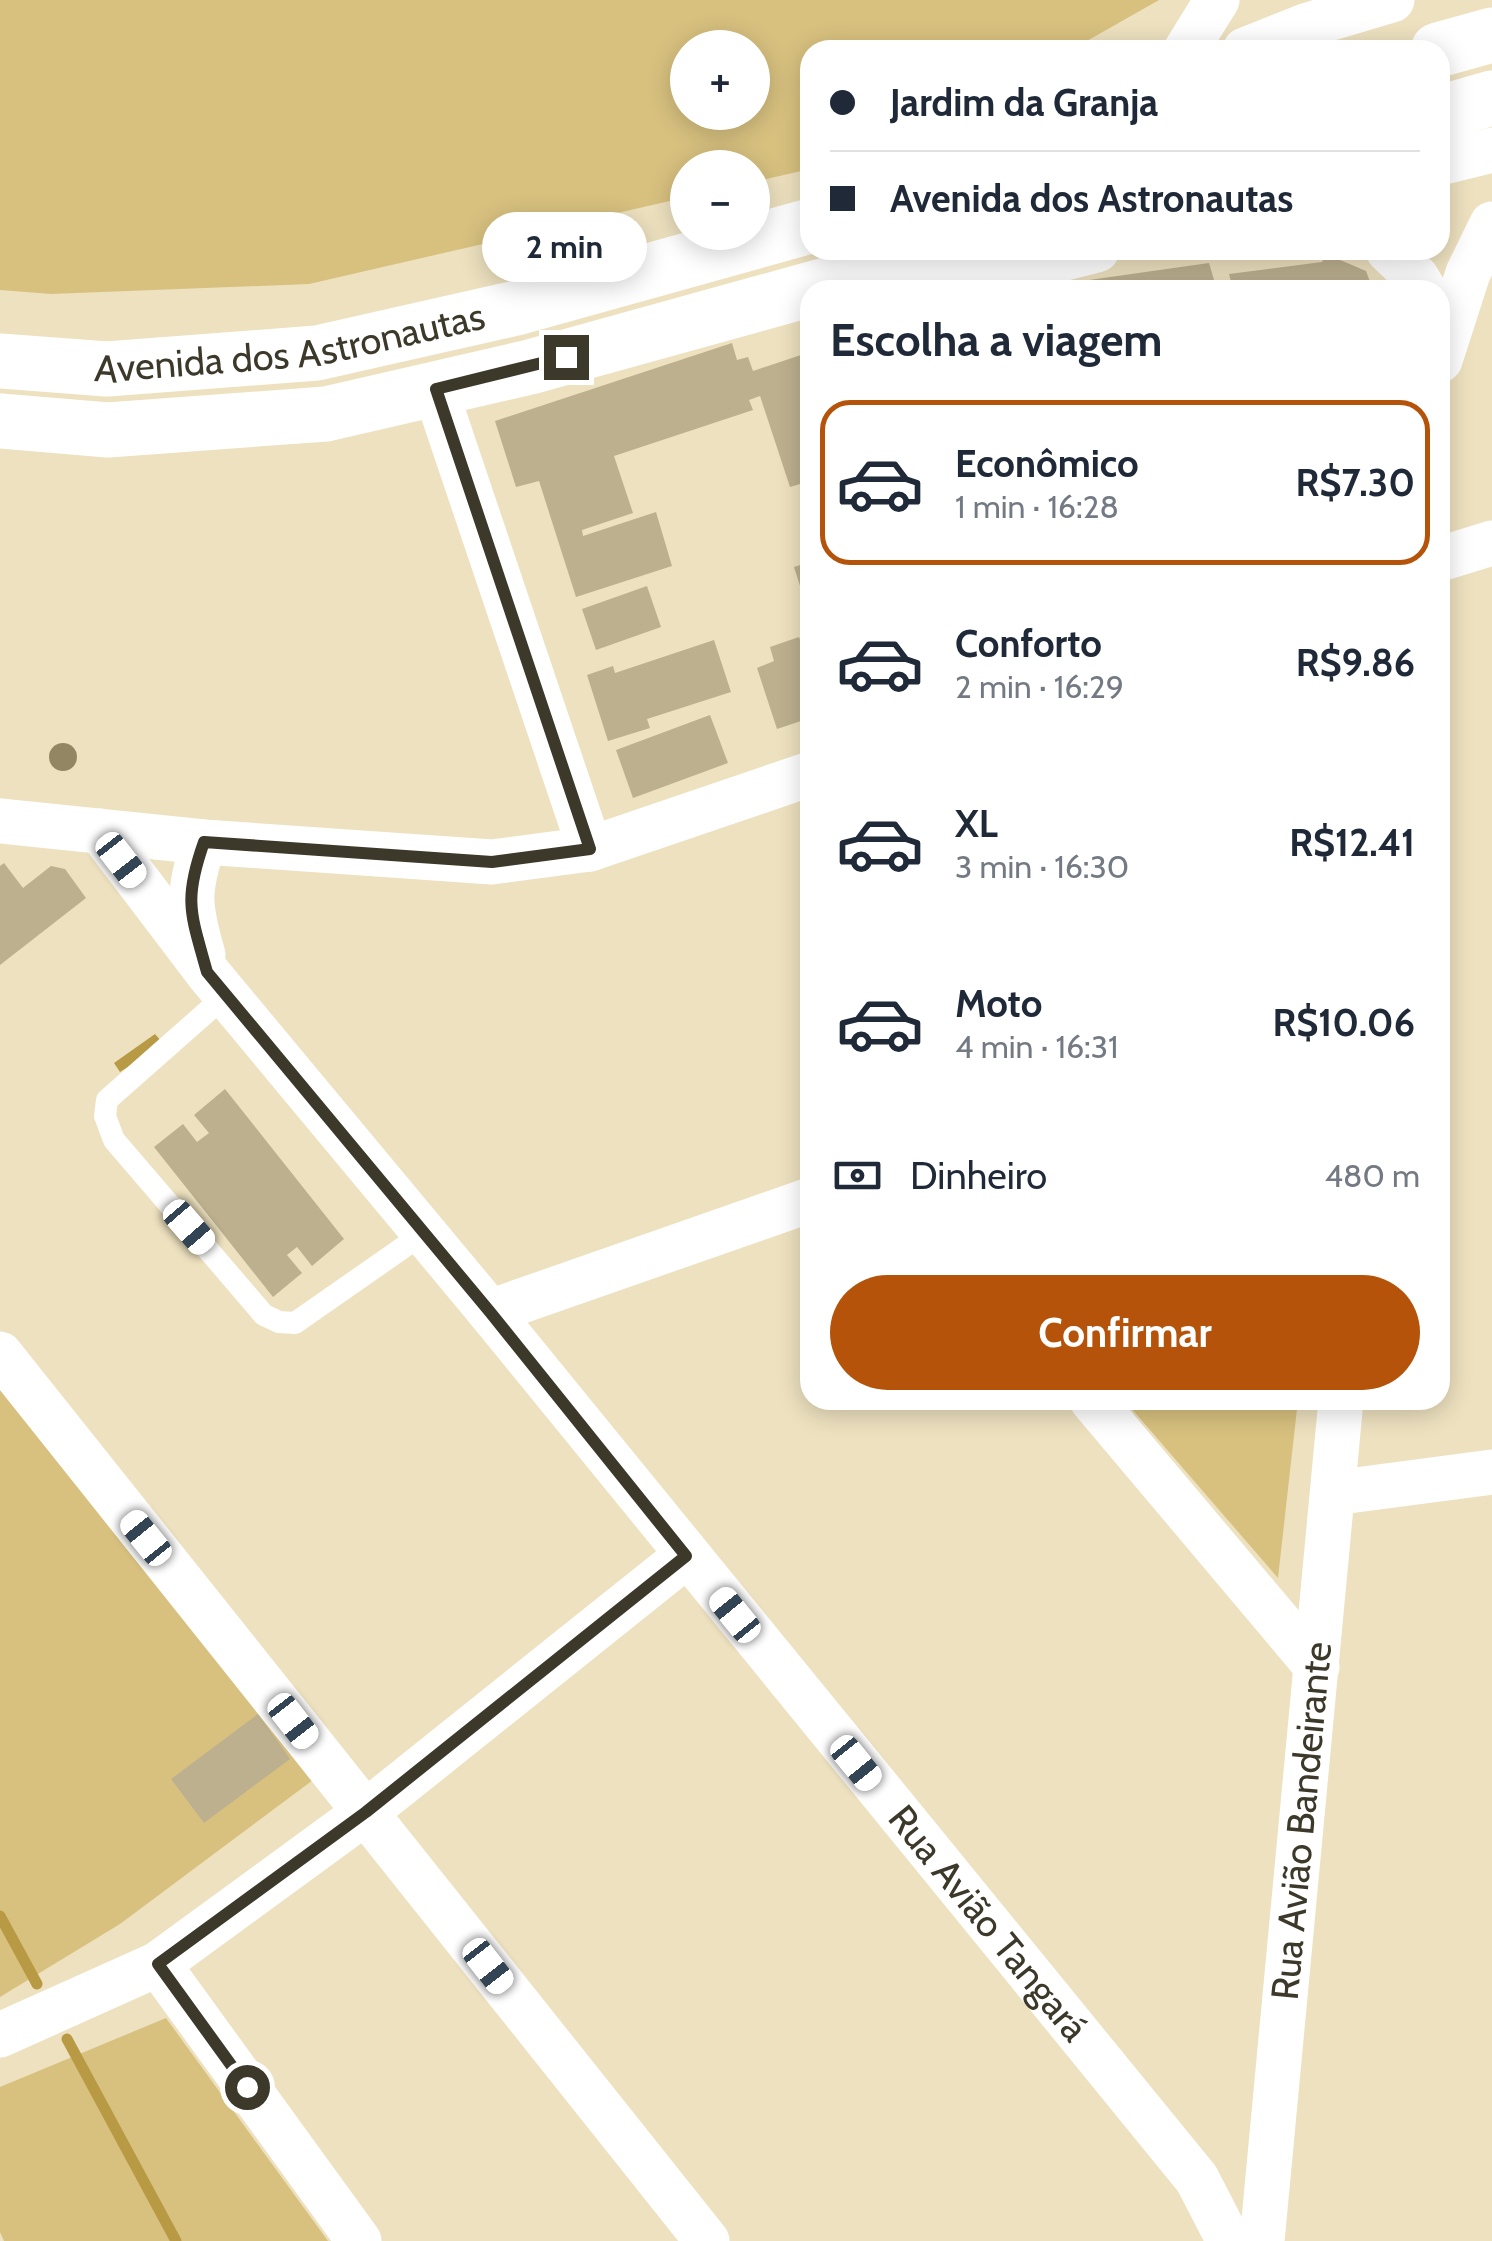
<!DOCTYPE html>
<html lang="pt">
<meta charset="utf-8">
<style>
:root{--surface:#fff;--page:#f2f2f3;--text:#1f2937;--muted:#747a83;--line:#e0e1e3;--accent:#b45309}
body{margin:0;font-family:Cabin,sans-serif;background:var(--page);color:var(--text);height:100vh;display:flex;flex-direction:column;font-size:38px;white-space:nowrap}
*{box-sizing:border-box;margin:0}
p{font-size:32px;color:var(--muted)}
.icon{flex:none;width:55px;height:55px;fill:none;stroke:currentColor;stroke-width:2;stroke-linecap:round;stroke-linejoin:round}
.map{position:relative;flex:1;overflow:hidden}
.details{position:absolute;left:800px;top:280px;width:650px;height:1130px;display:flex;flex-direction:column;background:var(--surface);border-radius:30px;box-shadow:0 5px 25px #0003}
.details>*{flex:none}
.guide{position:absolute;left:800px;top:40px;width:650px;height:220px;border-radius:30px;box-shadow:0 5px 25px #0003;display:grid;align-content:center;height:220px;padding:0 30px;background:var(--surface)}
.buttons{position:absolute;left:670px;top:30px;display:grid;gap:20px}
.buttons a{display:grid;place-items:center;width:100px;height:100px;border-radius:50%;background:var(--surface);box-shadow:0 5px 25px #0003;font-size:50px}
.end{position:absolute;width:45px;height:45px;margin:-22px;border:12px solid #3c382a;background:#fff;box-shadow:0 0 0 5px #fff}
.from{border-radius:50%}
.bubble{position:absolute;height:70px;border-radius:35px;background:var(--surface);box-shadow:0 5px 25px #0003;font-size:32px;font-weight:700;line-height:70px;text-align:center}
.car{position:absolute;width:30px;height:60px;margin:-30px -15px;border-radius:12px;box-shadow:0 0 8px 2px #0007;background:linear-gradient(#fff 24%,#345 0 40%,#fff 0 76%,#345 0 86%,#fff 0)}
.guide b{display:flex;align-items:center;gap:35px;height:95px;font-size:38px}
.guide b+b{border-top:2px solid var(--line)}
.guide i{width:25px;height:25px;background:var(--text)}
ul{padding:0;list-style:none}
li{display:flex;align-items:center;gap:30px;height:165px;margin:0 20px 15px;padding:0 10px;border:5px solid transparent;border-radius:30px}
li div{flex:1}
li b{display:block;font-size:38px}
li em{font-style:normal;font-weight:700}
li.selected{border-color:var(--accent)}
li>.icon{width:90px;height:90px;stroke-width:1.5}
h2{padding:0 30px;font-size:45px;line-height:120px}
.pay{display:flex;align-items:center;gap:25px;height:110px;padding:0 30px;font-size:38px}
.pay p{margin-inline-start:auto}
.action{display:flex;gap:20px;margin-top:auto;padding:20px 30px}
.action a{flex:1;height:115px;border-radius:60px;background:var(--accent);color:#fff;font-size:40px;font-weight:700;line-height:115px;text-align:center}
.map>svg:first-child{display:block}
</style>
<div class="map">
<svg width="1492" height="2241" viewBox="0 0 1492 2241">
<rect width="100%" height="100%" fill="#ede1bf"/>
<g fill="#d8c17f" fill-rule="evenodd">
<path d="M0 0H1159L1071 50H810V169L753 182 752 168H688L687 197 309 284 51 294 0 290ZM688 48H752V112H688Z"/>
<path d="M0 1390 313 1780 120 1924 0 1997Z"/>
<path d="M1124 1400H1298L1278 1578Z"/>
<path d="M166 2018 328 2241H4L0 2232V2087Z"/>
</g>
<path fill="#b79a43" d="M155 1034 173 1055 145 1056 120 1072 114 1063Z"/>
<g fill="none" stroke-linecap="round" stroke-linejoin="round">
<g stroke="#b79a43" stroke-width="11">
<path d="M0 1916 37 1984"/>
<path d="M67 2039 176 2241"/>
</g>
</g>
<g fill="#bcb08f">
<path d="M1326 254 1366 271 1373 290H1233L1229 274 1322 262Z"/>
<path d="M1209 263 1217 290H1079L1075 282Z"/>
<path d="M732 343 737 360 748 357 753 371 810 352V481L790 487 760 396 749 400 753 410 614 456 633 513 582 530 583 536 656 512 672 566 576 597 539 481 516 487 495 421Z"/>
<path d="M810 562V613L809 614 794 567Z"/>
<path d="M647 586 661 627 596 650 582 609Z"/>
<path d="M799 637 810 670V718L777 729 757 668 774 661 770 647Z"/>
<path d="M714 640 731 692 647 719 650 728 608 741 587 675 613 666 615 673Z"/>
<path d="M710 715 728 763 633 798 616 750Z"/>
<path d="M4 863 23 888 51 866 65 869 86 898 0 965V866Z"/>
<path d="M225 1089 344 1239 312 1266 297 1247 287 1255 302 1273 273 1297 154 1147 183 1124 197 1142 209 1133 194 1115Z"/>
<path d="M258 1714 290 1759 204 1823 171 1779Z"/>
</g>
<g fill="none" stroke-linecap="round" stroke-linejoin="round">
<path stroke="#fff" stroke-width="22" d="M226 995 107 1100 105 1116 114 1140 264 1315 279 1322 295 1323 424 1233"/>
<g stroke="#fff" stroke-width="45">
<path d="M1186 50 1217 0"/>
<path d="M1245 50 1308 25 1392 0"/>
<path d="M1440 163 1492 150"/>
<path d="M1388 250 1417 278 1424 290"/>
<path d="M901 271 967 277 1006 273 1097 250"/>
<path d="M1440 360 1468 273 1492 224"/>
<path d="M435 389 590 849"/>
<path d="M1440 559 1492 543"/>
<path d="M0 821 204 842 492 862 590 849 810 774"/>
<path id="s1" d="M100 831 207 972 490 1312 1197 2179 1229 2241"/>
<path d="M203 955C189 906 187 892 204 842"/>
<path d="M490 1312 810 1200"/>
<path d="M0 1354 707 2241"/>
<path d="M1092 1400 1317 1667"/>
<path d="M1333 1493 1492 1472"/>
<path d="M158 1964 359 2241"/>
<path d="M0 2035 158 1964 366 1812 686 1556"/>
<path id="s2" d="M1262 2241 1341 1400"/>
</g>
<g stroke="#fff" stroke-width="55">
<path d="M1438 50 1492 35"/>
<path d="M1440 113 1492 98"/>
<path id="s3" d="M0 361 107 369 317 353 516 308 810 226"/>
<path d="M0 421 108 430 326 414 530 367 952 250"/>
</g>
</g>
<circle fill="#938763" cx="63" cy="757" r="14"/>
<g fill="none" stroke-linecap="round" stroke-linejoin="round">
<path stroke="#3c382a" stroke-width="12" d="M247 2087 158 1964 366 1812 686 1556 490 1312 207 972C191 914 183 901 204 842L492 862 590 849 436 389 566 357"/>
</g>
<g text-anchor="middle" stroke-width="8" stroke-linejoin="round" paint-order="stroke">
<g font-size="38" fill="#3c382a" stroke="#fff">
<text dy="13" stroke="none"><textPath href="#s3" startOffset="292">Avenida dos Astronautas</textPath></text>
<text dy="13" stroke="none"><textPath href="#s2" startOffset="422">Rua Avião Bandeirante</textPath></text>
<text dy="13" stroke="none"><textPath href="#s1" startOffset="1408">Rua Avião Tangará</textPath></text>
</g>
</g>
</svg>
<div class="buttons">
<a>+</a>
<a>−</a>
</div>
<i class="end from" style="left:247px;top:2087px"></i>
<i class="end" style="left:566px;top:357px"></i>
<div class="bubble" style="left:482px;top:212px;width:165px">2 min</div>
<i class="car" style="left:121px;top:860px;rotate:142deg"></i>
<i class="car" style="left:189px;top:1227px;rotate:139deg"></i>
<i class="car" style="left:146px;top:1538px;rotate:321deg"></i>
<i class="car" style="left:735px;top:1615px;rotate:321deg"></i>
<i class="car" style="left:293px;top:1721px;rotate:142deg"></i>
<i class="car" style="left:856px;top:1763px;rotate:141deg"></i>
<i class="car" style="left:488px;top:1966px;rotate:142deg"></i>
<div class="guide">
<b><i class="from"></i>Jardim da Granja</b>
<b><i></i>Avenida dos Astronautas</b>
</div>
<section class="details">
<h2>Escolha a viagem</h2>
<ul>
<li class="selected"><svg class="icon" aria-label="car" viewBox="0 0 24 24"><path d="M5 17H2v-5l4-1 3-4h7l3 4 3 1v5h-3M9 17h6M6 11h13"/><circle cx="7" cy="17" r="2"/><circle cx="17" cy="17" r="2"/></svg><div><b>Econômico</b><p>1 min · 16:28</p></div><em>R$7.30</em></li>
<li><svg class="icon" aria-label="car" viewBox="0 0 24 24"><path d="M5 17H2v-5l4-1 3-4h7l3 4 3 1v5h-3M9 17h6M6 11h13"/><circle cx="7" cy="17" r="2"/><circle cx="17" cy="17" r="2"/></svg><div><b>Conforto</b><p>2 min · 16:29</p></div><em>R$9.86</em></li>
<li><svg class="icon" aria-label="car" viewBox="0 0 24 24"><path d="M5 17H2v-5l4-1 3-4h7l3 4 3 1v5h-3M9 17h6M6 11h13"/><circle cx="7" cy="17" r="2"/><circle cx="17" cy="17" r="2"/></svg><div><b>XL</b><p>3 min · 16:30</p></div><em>R$12.41</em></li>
<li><svg class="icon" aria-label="car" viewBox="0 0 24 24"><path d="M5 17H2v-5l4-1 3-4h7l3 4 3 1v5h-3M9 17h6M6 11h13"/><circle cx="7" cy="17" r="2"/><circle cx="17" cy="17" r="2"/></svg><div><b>Moto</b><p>4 min · 16:31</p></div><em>R$10.06</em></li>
</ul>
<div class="pay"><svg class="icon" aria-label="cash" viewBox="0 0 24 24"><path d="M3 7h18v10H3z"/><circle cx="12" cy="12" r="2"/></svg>Dinheiro<p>480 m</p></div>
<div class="action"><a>Confirmar</a></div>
</section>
</div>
